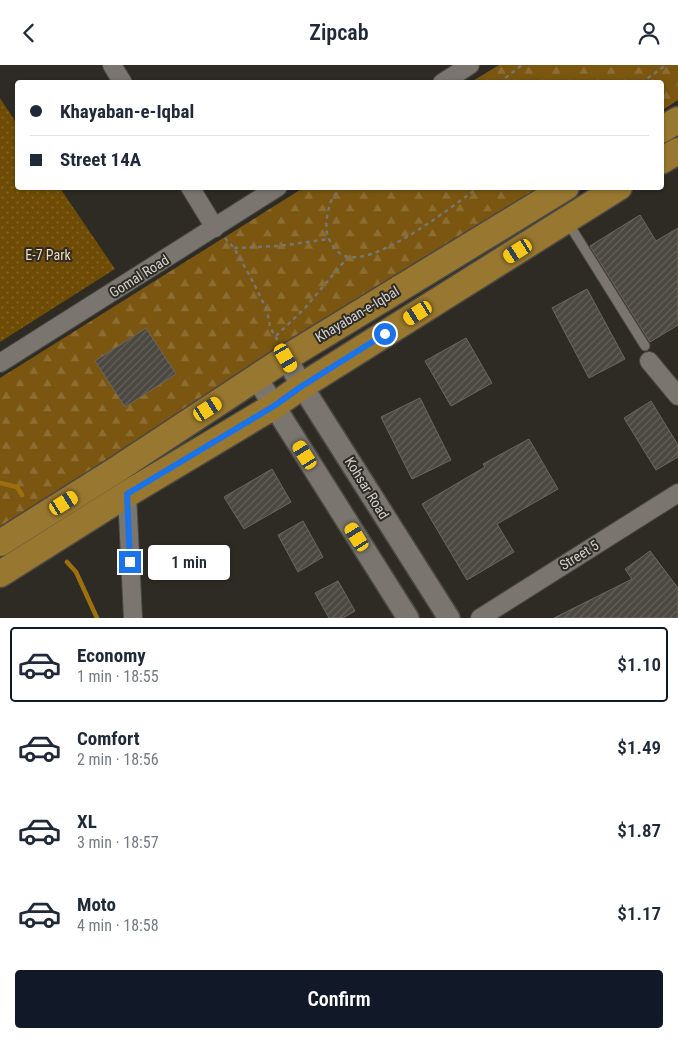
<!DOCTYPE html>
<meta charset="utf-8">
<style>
:root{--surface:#fff;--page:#f2f2f3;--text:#1f2937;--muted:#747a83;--line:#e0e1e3;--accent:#111827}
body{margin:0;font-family:"Roboto Condensed",sans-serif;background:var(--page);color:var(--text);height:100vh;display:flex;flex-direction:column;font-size:19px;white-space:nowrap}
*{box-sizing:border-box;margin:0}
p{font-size:16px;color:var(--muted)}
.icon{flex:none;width:28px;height:28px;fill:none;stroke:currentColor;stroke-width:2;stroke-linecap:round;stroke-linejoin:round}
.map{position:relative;height:553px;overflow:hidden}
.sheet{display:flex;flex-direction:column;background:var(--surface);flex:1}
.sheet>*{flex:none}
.guide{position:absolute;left:15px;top:15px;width:649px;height:110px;border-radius:5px;box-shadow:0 1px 4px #0004;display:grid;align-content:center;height:110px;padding:0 15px;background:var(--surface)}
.end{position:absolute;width:22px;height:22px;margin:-11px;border:6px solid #1a73e8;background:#fff;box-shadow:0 0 0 2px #fff}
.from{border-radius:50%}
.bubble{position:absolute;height:35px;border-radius:5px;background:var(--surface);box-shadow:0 1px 4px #0004;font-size:16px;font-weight:600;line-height:35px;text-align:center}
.car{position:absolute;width:15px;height:30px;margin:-15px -8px;border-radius:6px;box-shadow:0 0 4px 1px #0007;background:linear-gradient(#f5c518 24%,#345 0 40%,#f5c518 0 76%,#345 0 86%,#f5c518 0)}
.guide b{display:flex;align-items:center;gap:18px;height:48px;font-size:19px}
.guide b+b{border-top:1px solid var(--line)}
.guide i{width:12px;height:12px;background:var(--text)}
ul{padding:9px 0 0;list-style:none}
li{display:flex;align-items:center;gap:15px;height:75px;margin:0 10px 8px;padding:0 5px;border:2px solid transparent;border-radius:5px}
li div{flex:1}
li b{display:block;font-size:19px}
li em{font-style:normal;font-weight:600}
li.active{border-color:var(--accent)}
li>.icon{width:45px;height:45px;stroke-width:1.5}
.primary-button{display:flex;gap:10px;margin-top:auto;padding:10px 15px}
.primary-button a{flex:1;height:58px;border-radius:5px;background:var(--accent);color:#fff;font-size:20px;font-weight:600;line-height:58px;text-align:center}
header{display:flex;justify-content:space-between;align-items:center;height:65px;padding:0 15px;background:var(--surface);font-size:22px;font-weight:600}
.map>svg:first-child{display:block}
</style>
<header><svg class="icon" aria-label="back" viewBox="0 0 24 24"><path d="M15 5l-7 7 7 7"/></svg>Zipcab<svg class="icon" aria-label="person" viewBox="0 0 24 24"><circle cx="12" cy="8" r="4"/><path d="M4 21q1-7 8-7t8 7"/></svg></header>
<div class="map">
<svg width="678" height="553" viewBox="0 0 678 553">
<defs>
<pattern id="green-dots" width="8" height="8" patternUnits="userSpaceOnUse" patternTransform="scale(1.25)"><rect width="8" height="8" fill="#6e4c05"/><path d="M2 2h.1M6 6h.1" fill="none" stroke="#826528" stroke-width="1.8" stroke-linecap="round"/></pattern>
<pattern id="forest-firs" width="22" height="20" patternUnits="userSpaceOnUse" patternTransform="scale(1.25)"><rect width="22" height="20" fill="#7a5611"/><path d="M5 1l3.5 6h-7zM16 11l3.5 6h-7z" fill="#8c6d32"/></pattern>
<pattern id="building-hatch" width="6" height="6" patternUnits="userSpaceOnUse" patternTransform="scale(1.25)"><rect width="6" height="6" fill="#4b4741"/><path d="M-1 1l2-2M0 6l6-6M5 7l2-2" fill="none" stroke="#64605b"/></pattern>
</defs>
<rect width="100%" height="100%" fill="#2e2b25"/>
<path fill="url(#green-dots)" d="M0 33 17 59 18 122 60 123 115 204 0 277Z"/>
<g fill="url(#forest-firs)">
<path d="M499 0H678V35L661 46V18L471 17Z"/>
<path d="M303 123H540L0 463V313Z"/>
</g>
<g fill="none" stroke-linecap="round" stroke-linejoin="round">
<g stroke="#9e6f0f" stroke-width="4.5">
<path d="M0 418 17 422 22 430"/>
<path d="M67 497 76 507 97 553"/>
</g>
</g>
<g fill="url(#building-hatch)" stroke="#6b6760">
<path d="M640 150 656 176 678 163V260L650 277 590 181Z"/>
<path d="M587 224 625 294 589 313 552 243Z"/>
<path d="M146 263 176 309 125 342 95 296Z"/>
<path d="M466 273 492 318 451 341 425 296Z"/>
<path d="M420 333 451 395 412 414 381 352Z"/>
<path d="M651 336 678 380V392L656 405 624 353Z"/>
<path d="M529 374 558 424 497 459 514 487 467 515 422 439 485 402 483 399Z"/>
<path d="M272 404 291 437 244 464 224 432Z"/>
<path d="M303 456 323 492 298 507 278 470Z"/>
<path d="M650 486 678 523V553H554L632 514 625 504Z"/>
<path d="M338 516 355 546 343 553H329L315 528Z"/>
</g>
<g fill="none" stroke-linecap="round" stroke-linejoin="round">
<defs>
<path id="service" d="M567 156 645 281"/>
<g id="minor">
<path d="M112 0 123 18"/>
<path d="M442 18 470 0"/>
<path d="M190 122 215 163"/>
<path d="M649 296 678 331"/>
<path d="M0 298 278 122"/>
<path d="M127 429 133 553"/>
<path d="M480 553 678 428"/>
</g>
<g id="tertiary">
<path d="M286 293 302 321 449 553"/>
<path d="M256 312 408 553"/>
</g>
<g id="primary">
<path d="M661 65 678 55"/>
<path d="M661 96 678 86"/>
<path d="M0 478 113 407 286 293 566 122"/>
<path d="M0 509 127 429 274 341 302 321 619 122"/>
</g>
</defs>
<use href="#service" stroke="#4b4843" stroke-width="11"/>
<use href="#minor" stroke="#4b4843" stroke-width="20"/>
<use href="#tertiary" stroke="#4b4843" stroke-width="24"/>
<use href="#primary" stroke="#4b4843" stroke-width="29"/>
<g stroke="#777570" stroke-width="2.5" stroke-dasharray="4 4" stroke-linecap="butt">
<path d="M499 18 522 0"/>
<path d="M641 18 666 0"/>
<path d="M342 122C339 126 334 130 332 134 328 144 325 157 327 168 330 179 337 190 349 192 382 197 451 142 479 122"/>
<path d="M225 173 234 183 251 213 267 245 270 262 278 276"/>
<path d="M234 183 279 181 329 174"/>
<path d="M276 271 305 243 348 192"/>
</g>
<use href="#service" stroke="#7a766f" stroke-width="9"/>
<use href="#minor" stroke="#7a766f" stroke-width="18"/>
<use href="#tertiary" stroke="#7a766f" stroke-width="21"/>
<use href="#primary" stroke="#987730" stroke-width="26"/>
</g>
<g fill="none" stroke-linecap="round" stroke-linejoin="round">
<path stroke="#1a73e8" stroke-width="6" d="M130 497 127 429 274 341 302 321 385 269"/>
</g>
<g text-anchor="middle" stroke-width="4" stroke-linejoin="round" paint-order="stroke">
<g font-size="14" fill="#f5dbb4" stroke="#2e2b25">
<text x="48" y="195">E-7 Park</text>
</g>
<g font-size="14" fill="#d3d1cd" stroke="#2e2b25">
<text transform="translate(139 211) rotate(-32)" y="5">Gomal Road</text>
<text transform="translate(357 249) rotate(-31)" y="5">Khayaban-e-Iqbal</text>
<text transform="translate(367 423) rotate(58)" y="5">Kohsar Road</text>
<text transform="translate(579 490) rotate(-32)" y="5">Street 5</text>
</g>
</g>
</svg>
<i class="end from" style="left:385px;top:269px"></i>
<i class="end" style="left:130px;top:497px"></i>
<div class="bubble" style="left:148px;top:480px;width:82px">1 min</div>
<i class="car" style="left:518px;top:186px;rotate:238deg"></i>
<i class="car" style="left:418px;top:248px;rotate:238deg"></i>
<i class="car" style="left:286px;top:293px;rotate:150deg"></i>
<i class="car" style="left:208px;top:344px;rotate:57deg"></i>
<i class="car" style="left:305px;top:390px;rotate:328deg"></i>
<i class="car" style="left:64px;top:438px;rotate:58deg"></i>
<i class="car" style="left:357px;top:472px;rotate:328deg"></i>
<div class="guide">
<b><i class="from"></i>Khayaban-e-Iqbal</b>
<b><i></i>Street 14A</b>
</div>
</div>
<section class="sheet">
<ul>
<li class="active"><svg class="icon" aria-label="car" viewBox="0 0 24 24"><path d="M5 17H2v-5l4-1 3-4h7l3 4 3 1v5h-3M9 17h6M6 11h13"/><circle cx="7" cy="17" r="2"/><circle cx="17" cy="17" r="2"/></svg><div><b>Economy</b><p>1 min · 18:55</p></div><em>$1.10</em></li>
<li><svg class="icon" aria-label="car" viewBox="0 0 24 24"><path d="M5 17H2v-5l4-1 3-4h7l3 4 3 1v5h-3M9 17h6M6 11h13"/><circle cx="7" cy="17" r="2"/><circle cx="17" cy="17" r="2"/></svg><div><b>Comfort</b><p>2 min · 18:56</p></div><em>$1.49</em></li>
<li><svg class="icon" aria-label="car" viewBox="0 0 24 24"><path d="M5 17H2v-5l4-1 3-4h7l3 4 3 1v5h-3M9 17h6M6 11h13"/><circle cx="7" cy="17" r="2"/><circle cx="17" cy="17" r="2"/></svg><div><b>XL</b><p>3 min · 18:57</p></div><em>$1.87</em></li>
<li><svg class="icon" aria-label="car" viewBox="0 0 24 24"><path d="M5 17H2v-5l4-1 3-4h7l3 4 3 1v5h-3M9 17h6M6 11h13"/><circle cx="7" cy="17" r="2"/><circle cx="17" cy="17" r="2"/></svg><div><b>Moto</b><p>4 min · 18:58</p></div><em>$1.17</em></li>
</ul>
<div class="primary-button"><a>Confirm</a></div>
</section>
